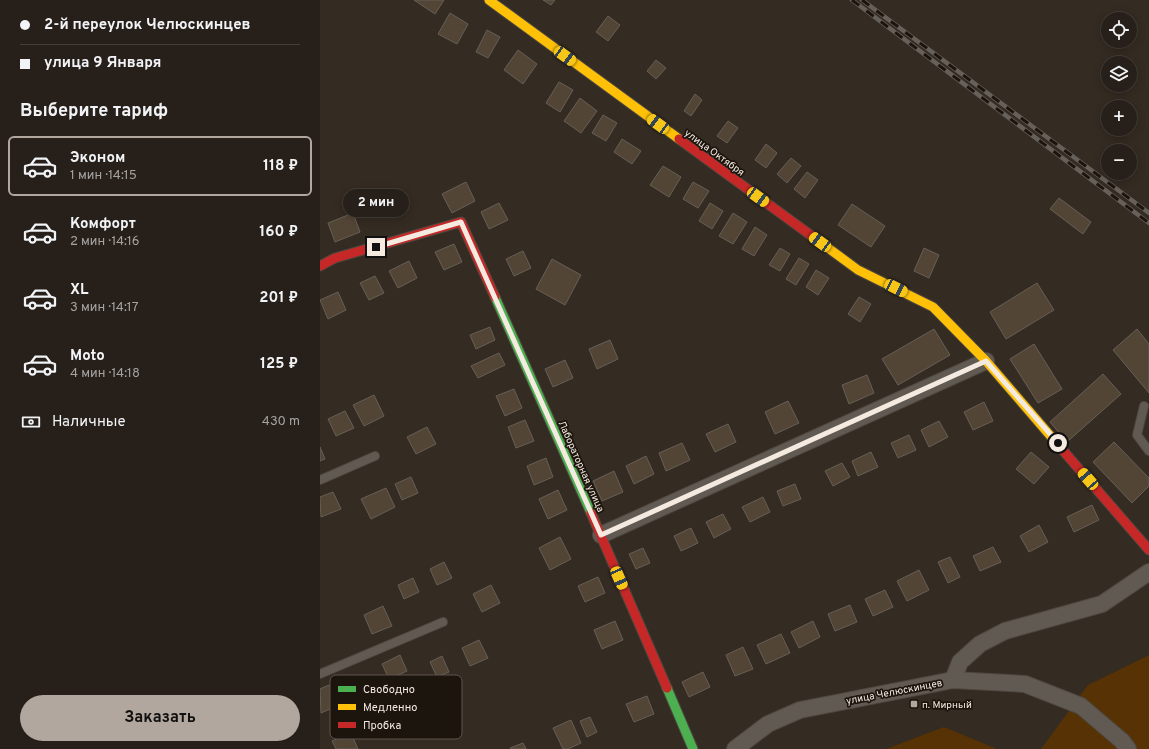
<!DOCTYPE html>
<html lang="ru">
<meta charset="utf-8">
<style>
:root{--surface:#27201a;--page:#2f2823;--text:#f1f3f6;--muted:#a4a3a2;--line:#433e39;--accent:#b1a79e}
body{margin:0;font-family:Overpass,sans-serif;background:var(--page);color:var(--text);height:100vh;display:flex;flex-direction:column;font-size:15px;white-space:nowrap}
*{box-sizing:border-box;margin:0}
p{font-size:13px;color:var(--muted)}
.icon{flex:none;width:22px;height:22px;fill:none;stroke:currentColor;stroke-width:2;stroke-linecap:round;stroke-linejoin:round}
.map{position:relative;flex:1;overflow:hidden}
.side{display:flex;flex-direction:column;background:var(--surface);width:320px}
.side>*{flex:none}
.banner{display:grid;align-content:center;height:88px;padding:0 20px;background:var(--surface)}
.fabs{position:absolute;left:781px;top:12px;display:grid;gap:8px}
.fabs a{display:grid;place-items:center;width:36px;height:36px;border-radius:50%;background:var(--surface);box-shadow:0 2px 10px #0003,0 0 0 1px var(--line);font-size:20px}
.end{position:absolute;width:18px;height:18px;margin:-9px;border:5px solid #f4eae0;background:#111;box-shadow:0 0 0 2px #111}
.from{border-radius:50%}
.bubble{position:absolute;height:28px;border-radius:14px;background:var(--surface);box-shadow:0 2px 10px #0003,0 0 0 1px var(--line);font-size:13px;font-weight:700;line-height:28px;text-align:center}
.car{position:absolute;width:12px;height:24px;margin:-12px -6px;border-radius:5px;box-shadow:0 0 3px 1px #0007;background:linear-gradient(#f5c518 24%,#345 0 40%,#f5c518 0 76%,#345 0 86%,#f5c518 0)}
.banner b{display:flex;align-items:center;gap:14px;height:38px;font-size:15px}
.banner b+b{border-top:1px solid var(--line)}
.banner i{width:10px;height:10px;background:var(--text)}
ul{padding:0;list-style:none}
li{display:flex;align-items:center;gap:12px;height:60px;margin:0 8px 6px;padding:0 12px;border:2px solid transparent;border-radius:6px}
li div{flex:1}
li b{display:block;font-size:15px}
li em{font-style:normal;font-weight:700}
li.selected{border-color:var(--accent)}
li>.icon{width:36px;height:36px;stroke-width:1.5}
h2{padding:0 20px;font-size:18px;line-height:48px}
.pay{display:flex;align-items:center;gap:10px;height:44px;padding:0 20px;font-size:15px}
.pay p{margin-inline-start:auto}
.action{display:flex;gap:8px;margin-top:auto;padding:8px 20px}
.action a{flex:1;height:46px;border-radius:24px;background:var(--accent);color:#111;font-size:16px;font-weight:700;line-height:46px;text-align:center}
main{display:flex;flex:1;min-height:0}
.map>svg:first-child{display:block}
</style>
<main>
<section class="side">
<div class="banner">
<b><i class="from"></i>2-й переулок Челюскинцев</b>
<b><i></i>улица 9 Января</b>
</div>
<h2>Выберите тариф</h2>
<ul>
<li class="selected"><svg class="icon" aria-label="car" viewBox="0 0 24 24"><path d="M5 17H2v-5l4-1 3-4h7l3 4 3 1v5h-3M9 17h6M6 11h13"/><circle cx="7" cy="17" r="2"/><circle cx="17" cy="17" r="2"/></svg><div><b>Эконом</b><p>1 мин · 14:15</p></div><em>118 ₽</em></li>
<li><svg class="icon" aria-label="car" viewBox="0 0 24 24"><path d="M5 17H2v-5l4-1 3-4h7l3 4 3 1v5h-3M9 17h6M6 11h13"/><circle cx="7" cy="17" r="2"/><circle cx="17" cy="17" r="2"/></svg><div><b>Комфорт</b><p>2 мин · 14:16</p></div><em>160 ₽</em></li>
<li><svg class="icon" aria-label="car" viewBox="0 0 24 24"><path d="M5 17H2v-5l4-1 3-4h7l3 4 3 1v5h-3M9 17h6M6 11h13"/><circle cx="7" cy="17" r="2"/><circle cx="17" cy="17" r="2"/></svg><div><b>XL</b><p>3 мин · 14:17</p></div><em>201 ₽</em></li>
<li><svg class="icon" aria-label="car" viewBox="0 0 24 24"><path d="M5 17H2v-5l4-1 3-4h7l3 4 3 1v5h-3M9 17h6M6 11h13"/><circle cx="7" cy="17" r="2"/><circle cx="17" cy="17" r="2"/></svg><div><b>Moto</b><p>4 мин · 14:18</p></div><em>125 ₽</em></li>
</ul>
<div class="pay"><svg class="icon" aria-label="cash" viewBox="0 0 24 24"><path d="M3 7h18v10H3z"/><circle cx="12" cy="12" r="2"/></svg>Наличные<p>430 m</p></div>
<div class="action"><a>Заказать</a></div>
</section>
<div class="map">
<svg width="829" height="749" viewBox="0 0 829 749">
<rect width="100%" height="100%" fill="#342b22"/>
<g fill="#563205">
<path d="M829 655V749H721L768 685Z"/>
<path d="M624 727 677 749H566Z"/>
</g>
<g fill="#534536" stroke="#675f57">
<path d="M94 0H124L115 14Z"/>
<path d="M223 0H235L231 5Z"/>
<path d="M130 13 148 24 137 44 118 34Z"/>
<path d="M288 16 300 25 288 41 276 32Z"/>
<path d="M167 30 180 37 168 58 156 52Z"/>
<path d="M198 50 217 64 203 84 184 70Z"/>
<path d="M336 60 346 68 336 79 327 71Z"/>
<path d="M239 82 253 90 240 112 226 103Z"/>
<path d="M375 94 382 100 371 116 364 111Z"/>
<path d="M260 98 277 111 261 133 244 121Z"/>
<path d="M283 115 297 123 286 141 272 133Z"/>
<path d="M408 121 418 128 407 143 397 136Z"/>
<path d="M302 139 321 151 312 164 294 152Z"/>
<path d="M446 144 457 153 446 168 435 160Z"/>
<path d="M471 158 481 166 467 183 457 174Z"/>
<path d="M343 166 361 177 349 197 330 185Z"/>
<path d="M487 172 498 180 485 198 474 189Z"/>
<path d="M146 182 155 201 132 213 122 194Z"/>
<path d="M373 182 389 191 378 208 363 199Z"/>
<path d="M739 198 771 222 763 234 730 209Z"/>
<path d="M179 203 188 220 169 229 161 212Z"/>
<path d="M390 203 403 211 392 229 379 221Z"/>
<path d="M532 204 565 226 551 247 518 225Z"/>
<path d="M33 213 40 232 15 242 8 223Z"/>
<path d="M413 213 427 222 413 244 399 236Z"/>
<path d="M435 227 447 235 434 256 422 249Z"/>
<path d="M134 244 142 262 124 270 115 252Z"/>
<path d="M460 248 470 254 460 271 449 265Z"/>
<path d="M604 248 619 255 609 278 594 271Z"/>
<path d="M203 251 211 268 194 276 186 259Z"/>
<path d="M479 258 489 264 476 285 466 279Z"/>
<path d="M232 259 261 275 245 305 216 289Z"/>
<path d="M89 261 97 278 78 288 69 271Z"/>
<path d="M496 270 509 278 498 295 486 287Z"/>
<path d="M55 276 64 293 49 300 40 283Z"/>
<path d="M717 283 734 310 686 339 670 312Z"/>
<path d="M18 292 26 310 8 319 0 300Z"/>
<path d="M539 297 551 304 540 322 528 314Z"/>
<path d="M170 327 175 340 156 349 150 335Z"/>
<path d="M614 329 630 355 578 385 562 359Z"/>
<path d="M817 329 829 344V393L793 350Z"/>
<path d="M290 340 298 359 277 369 269 349Z"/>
<path d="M714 344 742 389 718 403 690 359Z"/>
<path d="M179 353 185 365 158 378 151 366Z"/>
<path d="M245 360 253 378 233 387 225 369Z"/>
<path d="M783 374 801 394 747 442 730 422Z"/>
<path d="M547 375 554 393 529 404 522 385Z"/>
<path d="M194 389 202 408 185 416 176 396Z"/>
<path d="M54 395 64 416 44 426 33 405Z"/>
<path d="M468 401 479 423 455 434 445 412Z"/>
<path d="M664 402 673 421 653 430 644 412Z"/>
<path d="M25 411 34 428 16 436 8 419Z"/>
<path d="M205 420 214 441 196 448 188 427Z"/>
<path d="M619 421 628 437 609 447 601 430Z"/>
<path d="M408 424 416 442 395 452 386 434Z"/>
<path d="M107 427 116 444 96 454 87 437Z"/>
<path d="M589 435 596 450 578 458 571 443Z"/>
<path d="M794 442 829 478V486L812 503 773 462Z"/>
<path d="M362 443 370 460 346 471 339 453Z"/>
<path d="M0 447 5 459 0 461Z"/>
<path d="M551 452 558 467 538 476 532 461Z"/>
<path d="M711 452 729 467 714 484 696 469Z"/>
<path d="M326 456 334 474 314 484 306 466Z"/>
<path d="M226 458 233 477 214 485 207 466Z"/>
<path d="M522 463 530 477 513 486 505 471Z"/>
<path d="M294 471 303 492 282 501 273 481Z"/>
<path d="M91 477 98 493 82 500 75 484Z"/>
<path d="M475 484 481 499 463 506 457 491Z"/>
<path d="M66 488 75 507 51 519 41 499Z"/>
<path d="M238 490 247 510 228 519 219 499Z"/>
<path d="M13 492 21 509 1 517 0 497Z"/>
<path d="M443 497 450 512 430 522 422 507Z"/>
<path d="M772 505 779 520 754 532 747 517Z"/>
<path d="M403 514 411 529 394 538 386 522Z"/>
<path d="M719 525 728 542 709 552 700 536Z"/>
<path d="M371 528 378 543 361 551 354 536Z"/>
<path d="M240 537 251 559 230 570 219 548Z"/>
<path d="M673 547 681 562 660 571 653 556Z"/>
<path d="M323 548 330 563 316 569 309 554Z"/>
<path d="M630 557 640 577 628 583 618 562Z"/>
<path d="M124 562 132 578 117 585 110 569Z"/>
<path d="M599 570 609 590 587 601 577 581Z"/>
<path d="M278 577 285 593 265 602 258 586Z"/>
<path d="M93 578 99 592 84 599 78 585Z"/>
<path d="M171 585 180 603 162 612 153 594Z"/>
<path d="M565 590 573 607 553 616 545 599Z"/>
<path d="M530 605 537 622 515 631 508 614Z"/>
<path d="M63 606 72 626 52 634 44 615Z"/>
<path d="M295 621 303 640 282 649 274 630Z"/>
<path d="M493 621 500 637 479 648 471 632Z"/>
<path d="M461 634 470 653 446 664 437 645Z"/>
<path d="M159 640 168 658 150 666 142 648Z"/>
<path d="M423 647 433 669 415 676 406 655Z"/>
<path d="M80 655 87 671 69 679 62 664Z"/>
<path d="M122 656 129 672 117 677 110 662Z"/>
<path d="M383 672 390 687 369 697 362 682Z"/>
<path d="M9 685 19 705 1 713 0 689Z"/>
<path d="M327 696 334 714 314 722 306 704Z"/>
<path d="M270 717 277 732 267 737 260 721Z"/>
<path d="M251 720 261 743 248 749H243L233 728Z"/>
<path d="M31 733 38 749H16L12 741Z"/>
<path d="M203 743 206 749H191L190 748Z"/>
</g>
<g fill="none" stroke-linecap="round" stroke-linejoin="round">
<defs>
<g id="lane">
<path d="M824 406 817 435 829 451"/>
<path d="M0 480 55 456"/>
<path d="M0 674 123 622"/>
</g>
<g id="street">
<path d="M281 535 666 361"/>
<path d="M633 680 640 662 660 644 685 631 782 604 829 572"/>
<path d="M415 749 448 724 480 710 633 680 705 684 761 706 802 741 808 749"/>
</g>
<g id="fast">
<path d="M175 297 271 513"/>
<path d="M347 688 373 749"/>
</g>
<g id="slow">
<path d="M169 0 359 139"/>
<path d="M500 242 538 270 613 307 666 361 740 447"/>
</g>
<g id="jam">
<path d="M359 139 500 242"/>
<path d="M0 266 15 258 141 222 175 297"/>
<path d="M740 447 829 550"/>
<path d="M271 513 347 688"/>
</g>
</defs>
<use href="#lane" stroke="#4e473f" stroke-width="10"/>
<use href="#street" stroke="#4e473f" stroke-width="18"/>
<use href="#fast" stroke="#4e473f" stroke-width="11"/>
<use href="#slow" stroke="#4e473f" stroke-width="11"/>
<use href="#jam" stroke="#4e473f" stroke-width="11"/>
<use href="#lane" stroke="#615a53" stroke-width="8"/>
<use href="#street" stroke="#615a53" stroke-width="16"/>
<use href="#fast" stroke="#4caf50" stroke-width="9"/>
<use href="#slow" stroke="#ffc107" stroke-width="9"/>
<use href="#jam" stroke="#c62828" stroke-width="9"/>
<defs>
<g id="rail">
<path d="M532 0 829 223"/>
<path d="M542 0 829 213"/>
</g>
</defs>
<use href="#rail" stroke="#66605a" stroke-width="4.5"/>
<use href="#rail" stroke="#1c150e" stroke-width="3" stroke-dasharray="9" stroke-linecap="butt"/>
</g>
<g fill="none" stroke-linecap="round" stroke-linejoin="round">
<path stroke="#f4eae0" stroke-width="5" d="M56 247 141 222 281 535 666 361 738 443"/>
</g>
<rect fill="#b1a79e" stroke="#1c150e" stroke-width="1.5" x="590" y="700" width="8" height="8" rx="2"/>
<g text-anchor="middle" stroke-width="3.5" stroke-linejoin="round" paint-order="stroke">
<g font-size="10" fill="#f4eae0" stroke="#1c150e">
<text transform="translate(395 152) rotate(36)" y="4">улица Октября</text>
<text transform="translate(262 466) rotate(66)" y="4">Лабораторная улица</text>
<text transform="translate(574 691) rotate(-11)" y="4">улица Челюскинцев</text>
</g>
<g font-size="10" fill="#f4eae0" stroke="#1c150e" text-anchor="start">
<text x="602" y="708">п. Мирный</text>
</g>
</g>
<rect x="10" y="675" width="132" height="64" rx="6" fill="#1c150e" stroke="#5d554d" stroke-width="1"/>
<rect x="18" y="686" width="18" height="6" fill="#4caf50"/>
<rect x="18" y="704" width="18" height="6" fill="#ffc107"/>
<rect x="18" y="722" width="18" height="6" fill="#c62828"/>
<g font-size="11" fill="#f4eae0">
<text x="43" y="693">Свободно</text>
<text x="43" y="711">Медленно</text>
<text x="43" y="729">Пробка</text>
</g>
</svg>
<div class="fabs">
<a><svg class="icon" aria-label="locate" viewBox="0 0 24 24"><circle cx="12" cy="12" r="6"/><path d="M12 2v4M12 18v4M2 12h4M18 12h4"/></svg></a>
<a><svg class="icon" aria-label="layers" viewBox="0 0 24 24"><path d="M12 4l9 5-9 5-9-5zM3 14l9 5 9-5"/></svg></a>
<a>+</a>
<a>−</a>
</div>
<i class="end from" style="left:738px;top:443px"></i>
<i class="end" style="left:56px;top:247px"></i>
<div class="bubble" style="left:23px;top:189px;width:66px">2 мин</div>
<i class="car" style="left:245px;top:56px;rotate:126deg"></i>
<i class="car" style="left:338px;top:124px;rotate:306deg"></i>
<i class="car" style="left:438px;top:197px;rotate:126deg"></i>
<i class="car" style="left:500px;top:242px;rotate:306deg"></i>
<i class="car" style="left:576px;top:288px;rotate:116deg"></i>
<i class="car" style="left:768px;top:479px;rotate:319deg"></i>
<i class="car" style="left:299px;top:578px;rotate:156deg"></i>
</div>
</main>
